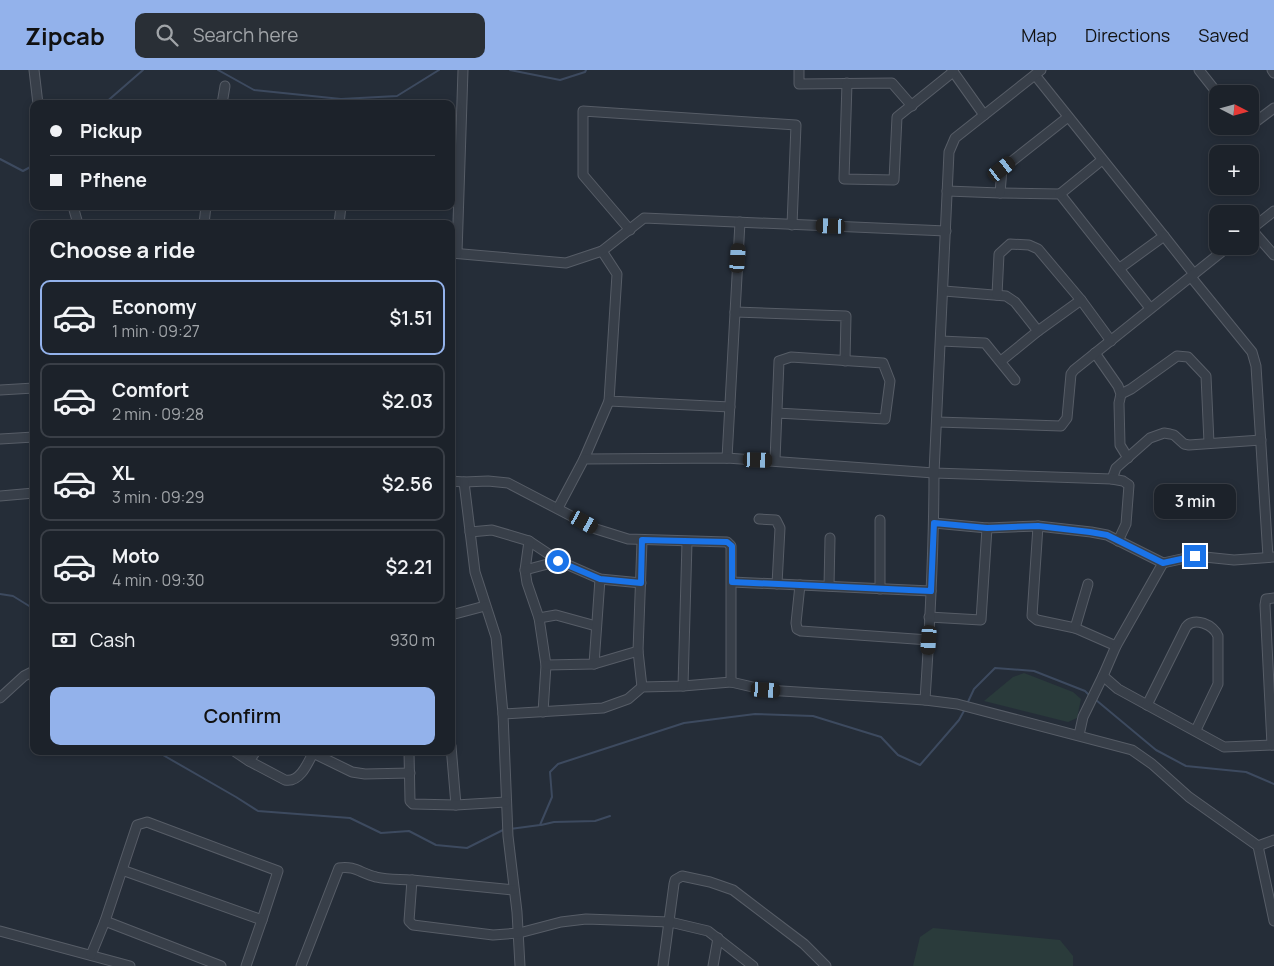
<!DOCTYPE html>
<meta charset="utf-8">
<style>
:root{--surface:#1c222a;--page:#292f36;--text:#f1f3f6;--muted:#a0a4a8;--line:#3a3f47;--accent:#93b2eb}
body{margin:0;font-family:Manrope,sans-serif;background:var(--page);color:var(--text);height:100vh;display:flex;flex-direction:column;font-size:19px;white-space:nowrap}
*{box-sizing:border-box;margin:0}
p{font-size:16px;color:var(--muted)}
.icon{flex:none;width:28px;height:28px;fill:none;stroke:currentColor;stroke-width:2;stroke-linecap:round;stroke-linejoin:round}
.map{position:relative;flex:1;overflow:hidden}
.details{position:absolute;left:30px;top:150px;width:425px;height:535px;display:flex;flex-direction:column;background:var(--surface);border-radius:10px;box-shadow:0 2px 8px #0003,0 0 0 1px var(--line)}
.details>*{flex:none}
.guide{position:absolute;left:30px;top:30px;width:425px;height:110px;border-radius:10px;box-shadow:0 2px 8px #0003,0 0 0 1px var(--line);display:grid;align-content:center;height:110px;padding:0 20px;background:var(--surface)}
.needle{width:32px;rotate:96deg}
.buttons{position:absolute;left:1209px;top:15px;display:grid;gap:10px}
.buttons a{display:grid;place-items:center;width:50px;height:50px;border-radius:10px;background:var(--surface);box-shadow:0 2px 8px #0003,0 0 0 1px var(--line);font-size:25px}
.end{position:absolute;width:22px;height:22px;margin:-11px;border:6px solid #1a73e8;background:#fff;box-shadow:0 0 0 2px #fff}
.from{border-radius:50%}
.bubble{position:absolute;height:35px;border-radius:10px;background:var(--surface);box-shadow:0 2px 8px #0003,0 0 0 1px var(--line);font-size:16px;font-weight:600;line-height:35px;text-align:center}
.car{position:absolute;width:15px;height:30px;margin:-15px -8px;border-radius:6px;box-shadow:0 0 4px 1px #0007;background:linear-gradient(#222 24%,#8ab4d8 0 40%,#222 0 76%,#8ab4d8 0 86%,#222 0)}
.guide b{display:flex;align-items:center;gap:18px;height:48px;font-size:19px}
.guide b+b{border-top:1px solid var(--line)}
.guide i{width:12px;height:12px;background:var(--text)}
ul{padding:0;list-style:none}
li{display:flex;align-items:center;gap:15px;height:75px;margin:0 10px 8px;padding:0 10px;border:2px solid var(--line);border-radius:10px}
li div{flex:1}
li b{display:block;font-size:19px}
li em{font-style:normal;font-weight:600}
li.active{border-color:var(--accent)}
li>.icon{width:45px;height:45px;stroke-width:1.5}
h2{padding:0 20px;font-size:22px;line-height:60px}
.pay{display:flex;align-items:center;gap:12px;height:55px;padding:0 20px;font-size:19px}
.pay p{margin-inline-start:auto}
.action{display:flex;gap:10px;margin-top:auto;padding:10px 20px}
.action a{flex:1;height:58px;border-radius:10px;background:var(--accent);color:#111;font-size:20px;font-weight:600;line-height:58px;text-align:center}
header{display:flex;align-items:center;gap:30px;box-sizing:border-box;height:70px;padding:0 25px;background:var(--accent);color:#111}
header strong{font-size:24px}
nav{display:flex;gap:28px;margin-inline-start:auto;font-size:18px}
.search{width:350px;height:45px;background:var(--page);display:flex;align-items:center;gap:12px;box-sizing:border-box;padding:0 18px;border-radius:10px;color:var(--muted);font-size:19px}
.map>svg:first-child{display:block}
</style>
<header>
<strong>Zipcab</strong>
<div class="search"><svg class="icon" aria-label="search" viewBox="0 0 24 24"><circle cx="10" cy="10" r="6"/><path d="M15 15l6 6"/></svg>Search here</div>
<nav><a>Map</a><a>Directions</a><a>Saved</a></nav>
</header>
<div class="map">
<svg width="1274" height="896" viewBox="0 0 1274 896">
<rect width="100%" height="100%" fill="#252d38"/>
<g fill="#2a3b3b">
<path d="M1024 603 1073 622 1081 629 1077 648 1068 652 984 631 1013 607Z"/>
<path d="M933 858 1060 870 1073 886V896H913L920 867Z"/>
</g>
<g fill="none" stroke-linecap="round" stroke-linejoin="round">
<g stroke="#3d4a5f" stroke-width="2">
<path d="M218 0 254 20 341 29 397 26 439 0"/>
<path d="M510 0 560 10 585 2 586 0"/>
<path d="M104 34 143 0"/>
<path d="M0 89 23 101 34 95"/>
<path d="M0 524 13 526 34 539"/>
<path d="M1096 630 1156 680 1186 696 1246 702 1274 714"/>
<path d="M967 634 974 619 995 598 1034 601 1085 621 1090 626"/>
<path d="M156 681 236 727 258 741 350 748 381 763 409 761 436 775 467 778 505 759"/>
<path d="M541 755 554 752 595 751 610 746"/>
<path d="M510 759 540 755 552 727 550 702 558 694 684 653 755 644 813 646 881 667 898 685 920 695 959 650 965 639"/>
</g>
<defs>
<g id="minor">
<path d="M34 0 38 34"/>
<path d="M799 0V14L892 13 912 36"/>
<path d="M952 0 984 45"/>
<path d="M1199 0 1218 24"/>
<path d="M1272 0 1274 3"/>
<path d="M1035 5 1164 166 1120 198"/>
<path d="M847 13 844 109 894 110 897 47 953 2"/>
<path d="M222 34 225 16"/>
<path d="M1244 56 1246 59 1274 38"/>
<path d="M947 121 1000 123 1060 124 1150 238"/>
<path d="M1000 123 1002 99 1068 47"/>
<path d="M1060 124 1102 90"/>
<path d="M73 136 78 154"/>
<path d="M204 154 206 136"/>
<path d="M339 154 341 136"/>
<path d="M1251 159 1274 185"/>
<path d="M630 160 583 105V41L796 55 792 155"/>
<path d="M1250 160 1274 141"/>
<path d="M1164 166 1194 204"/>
<path d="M602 181 617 204 609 331 730 337"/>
<path d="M451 183 566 193 602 181 644 148 946 161"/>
<path d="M457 183 463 0"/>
<path d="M1191 207 1252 282 1256 296 1268 487"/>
<path d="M944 221 1006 226 1015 232 1038 261"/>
<path d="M997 225 999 184 1010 174 1029 175 1038 179 1081 230"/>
<path d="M735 242 846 246 845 291"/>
<path d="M941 271 985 273 1015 310"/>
<path d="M1095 283 1118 316 1121 324 1119 333 1120 375 1128 388"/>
<path d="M1001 291 1038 261 1081 230 1111 271"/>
<path d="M0 320 34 318"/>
<path d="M1121 324 1131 319 1177 286 1188 287 1206 306 1209 373"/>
<path d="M937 352 1061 356 1067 348 1071 304 1074 300 1229 176"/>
<path d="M0 369 34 367"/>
<path d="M727 388 740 152"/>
<path d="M584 389 609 331"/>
<path d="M775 390 779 291 791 287 883 293 890 311 885 349 777 343"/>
<path d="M1112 409 1116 398 1150 368 1164 363 1170 364 1174 365 1184 374 1189 375 1261 370"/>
<path d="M451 411 464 412 488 411 508 413 596 459 628 469 727 472 731 476V612L683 616 642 617 628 629 603 638 503 644"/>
<path d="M464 412 475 502 496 567 503 644 508 766 517 842 520 896"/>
<path d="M0 426 34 423"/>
<path d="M558 438 584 389 727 388 934 403 1112 409 1123 411 1129 415 1126 454 1118 471"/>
<path d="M759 449 776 450 780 458 777 514"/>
<path d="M934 453 987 458 1038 456 1091 462 1107 465 1163 493"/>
<path d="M1038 456 1032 546 1037 550 1075 558 1116 576"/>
<path d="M470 462 492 460 529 471 559 491 600 509 641 513"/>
<path d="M529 471 525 500 527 513 539 548 546 595 543 642"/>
<path d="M1163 493 1195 486 1234 490 1274 487"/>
<path d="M525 500 559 491"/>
<path d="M732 512 931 521"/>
<path d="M800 515 796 553 797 559 801 561 929 570"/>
<path d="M829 516 830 468"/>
<path d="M880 519V450"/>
<path d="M451 545 485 536"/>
<path d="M929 547 981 550 987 458"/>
<path d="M539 548 556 545 596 556"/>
<path d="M1075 558 1088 514"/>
<path d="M594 594 600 509"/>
<path d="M546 595 594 594 638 581"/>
<path d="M1103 606 1118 619 1224 677 1274 675"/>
<path d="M731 612 766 620 925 630 957 634 1132 680 1152 694 1189 727 1258 776 1274 851"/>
<path d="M683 616 687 472"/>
<path d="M642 617 638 581 642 471"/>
<path d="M0 628 24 606 34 601"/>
<path d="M925 630C930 554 934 479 934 403L949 82 955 68 1041 0"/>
<path d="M1147 635 1186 557C1194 546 1214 555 1218 566V614L1196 660"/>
<path d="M1079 665 1083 647 1103 606 1116 576 1163 493"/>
<path d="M1272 675 1265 535 1266 529 1274 528"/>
<path d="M451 676 456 735"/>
<path d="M234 681 249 691 256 681"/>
<path d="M409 681 410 731 413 734 456 735 506 732"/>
<path d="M313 683 352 702 365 704 410 703"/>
<path d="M249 691 285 710C300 713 308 693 314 681"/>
<path d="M1258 776 1274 770"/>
<path d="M514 820 412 810 409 851 413 855 493 865 519 863 561 852 586 849 670 852 708 861 753 896"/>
<path d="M105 851 221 896"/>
<path d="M0 861 130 896"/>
<path d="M91 885 105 851 137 755 147 752 278 801 262 850 122 800"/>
<path d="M246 896 262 850"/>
<path d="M301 896 339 798C354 795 362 804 376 807 388 810 400 809 412 810"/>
<path d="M663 896 674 814 675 810 682 806 710 812 733 820 804 874 826 896"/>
<path d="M713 896 718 868"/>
</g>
</defs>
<use href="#minor" stroke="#575d67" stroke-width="11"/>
<use href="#minor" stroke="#383f49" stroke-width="9"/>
</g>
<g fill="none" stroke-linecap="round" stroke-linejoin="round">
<path stroke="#1a73e8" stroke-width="6" d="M558 491 600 509 641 513 642 470 727 472 732 476V512L931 521 934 453 987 458 1038 456 1090 462 1107 465 1163 493 1195 486"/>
</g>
</svg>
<div class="buttons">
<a><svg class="needle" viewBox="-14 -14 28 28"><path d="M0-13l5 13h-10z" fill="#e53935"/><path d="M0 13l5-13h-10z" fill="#a0a4a8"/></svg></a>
<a>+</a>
<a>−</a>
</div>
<i class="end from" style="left:558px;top:491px"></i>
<i class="end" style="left:1195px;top:486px"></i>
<div class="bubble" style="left:1154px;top:414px;width:82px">3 min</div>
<i class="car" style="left:1002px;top:99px;rotate:52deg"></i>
<i class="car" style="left:831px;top:156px;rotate:272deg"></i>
<i class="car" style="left:738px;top:188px;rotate:4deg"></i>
<i class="car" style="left:758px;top:390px;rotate:92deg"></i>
<i class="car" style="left:584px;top:452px;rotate:119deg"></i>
<i class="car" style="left:929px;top:570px;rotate:184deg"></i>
<i class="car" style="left:766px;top:620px;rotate:94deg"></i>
<div class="guide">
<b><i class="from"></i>Pickup</b>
<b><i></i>Pfhene</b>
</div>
<section class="details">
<h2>Choose a ride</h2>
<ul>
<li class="active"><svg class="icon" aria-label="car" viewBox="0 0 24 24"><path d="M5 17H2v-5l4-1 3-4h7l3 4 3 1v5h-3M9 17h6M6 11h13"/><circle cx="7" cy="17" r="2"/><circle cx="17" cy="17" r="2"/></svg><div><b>Economy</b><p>1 min · 09:27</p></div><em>$1.51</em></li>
<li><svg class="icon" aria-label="car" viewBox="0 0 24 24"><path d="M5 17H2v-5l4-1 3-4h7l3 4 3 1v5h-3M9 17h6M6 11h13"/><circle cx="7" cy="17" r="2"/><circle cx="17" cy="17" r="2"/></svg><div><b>Comfort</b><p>2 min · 09:28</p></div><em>$2.03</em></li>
<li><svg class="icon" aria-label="car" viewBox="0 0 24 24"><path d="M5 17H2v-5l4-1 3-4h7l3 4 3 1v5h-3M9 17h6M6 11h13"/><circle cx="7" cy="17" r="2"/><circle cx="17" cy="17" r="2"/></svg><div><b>XL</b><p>3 min · 09:29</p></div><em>$2.56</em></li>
<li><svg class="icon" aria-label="car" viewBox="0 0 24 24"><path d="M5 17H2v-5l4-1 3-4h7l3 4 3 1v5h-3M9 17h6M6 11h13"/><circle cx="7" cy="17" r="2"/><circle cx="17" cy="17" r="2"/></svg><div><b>Moto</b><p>4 min · 09:30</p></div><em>$2.21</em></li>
</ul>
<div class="pay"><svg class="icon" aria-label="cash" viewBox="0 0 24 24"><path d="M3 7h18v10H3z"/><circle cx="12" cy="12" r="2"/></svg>Cash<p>930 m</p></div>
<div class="action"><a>Confirm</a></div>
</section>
</div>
